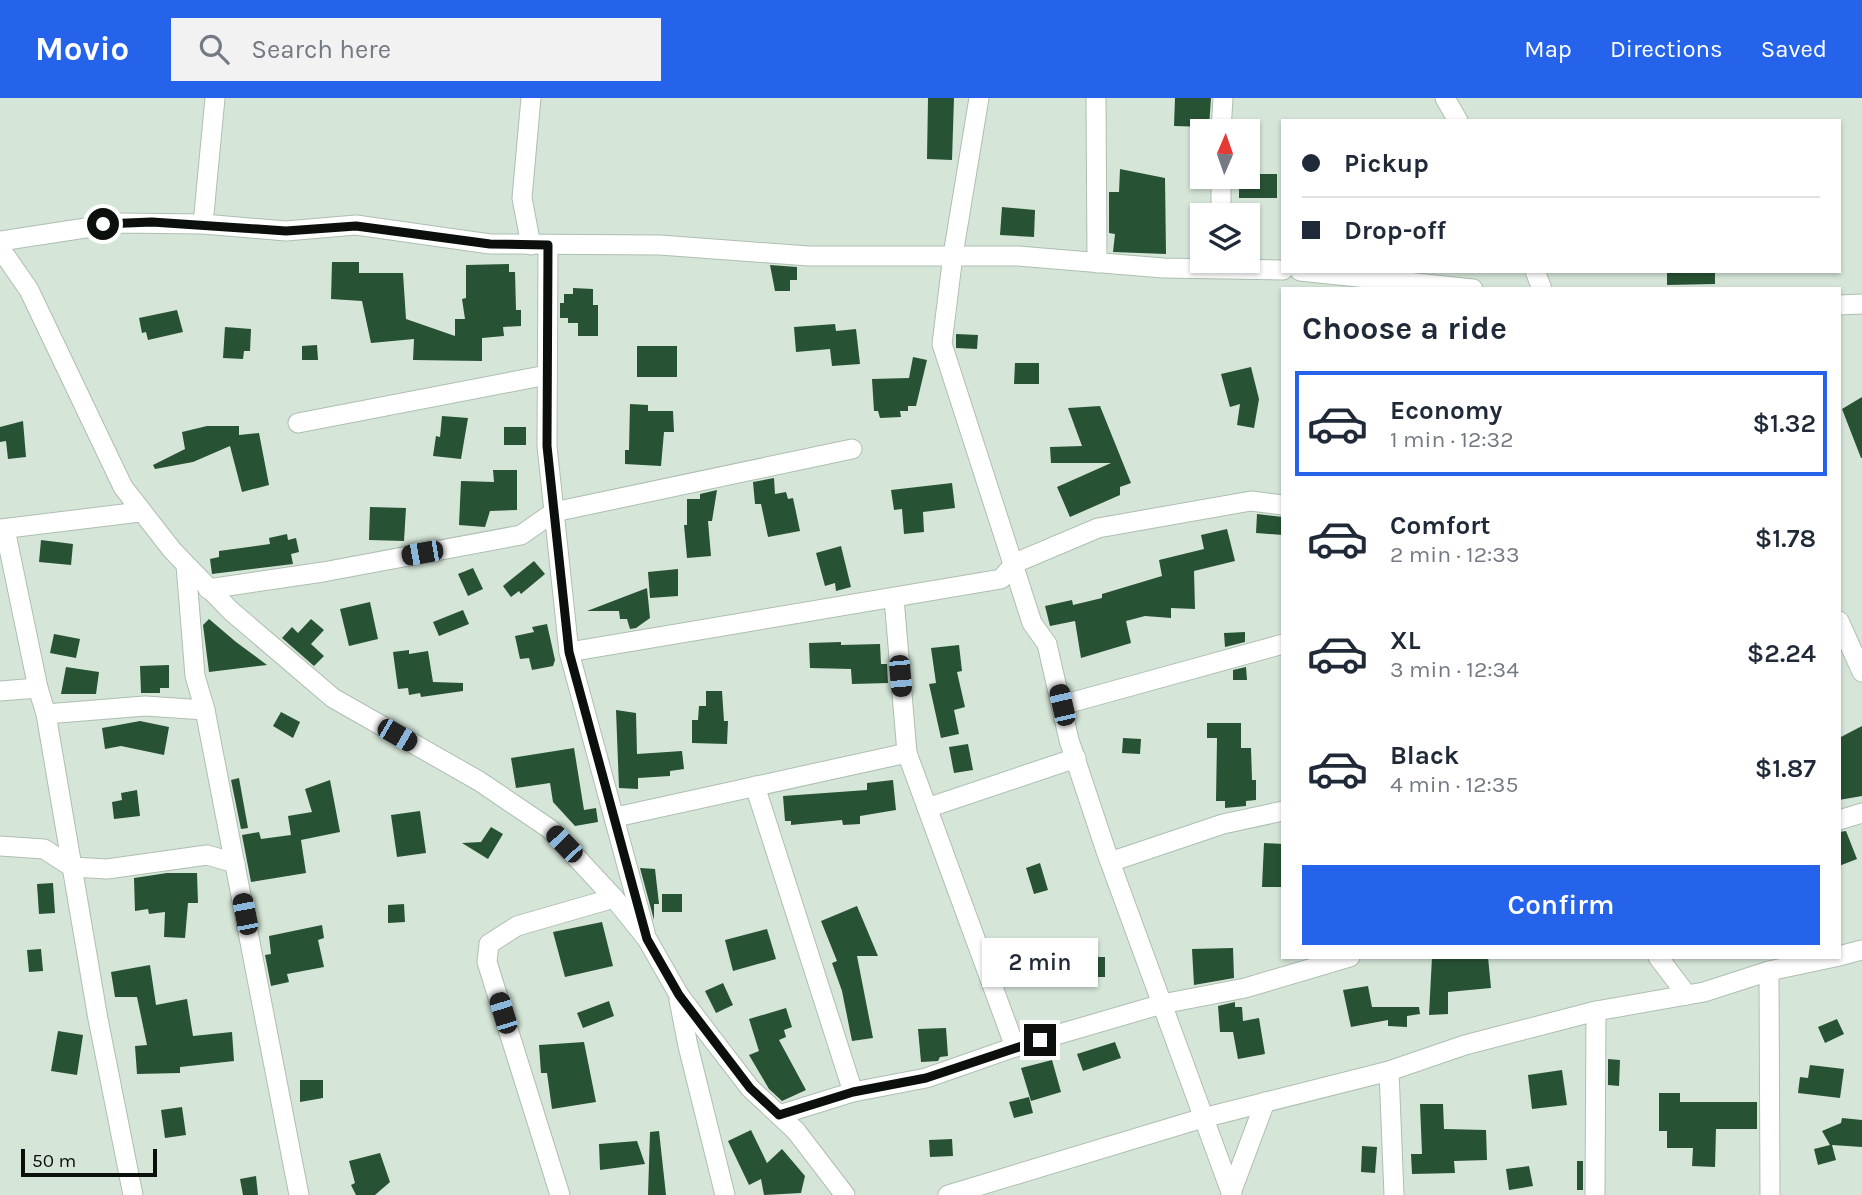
<!DOCTYPE html>
<meta charset="utf-8">
<style>
:root{--surface:#fff;--page:#f2f2f3;--text:#1f2937;--muted:#747a83;--line:#e0e1e3;--accent:#2563eb}
body{margin:0;font-family:Karla,sans-serif;background:var(--page);color:var(--text);height:100vh;display:flex;flex-direction:column;font-size:26px;white-space:nowrap}
*{box-sizing:border-box;margin:0}
p{font-size:23px;color:var(--muted)}
.icon{flex:none;width:38px;height:38px;fill:none;stroke:currentColor;stroke-width:2;stroke-linecap:round;stroke-linejoin:round}
.map{position:relative;flex:1;overflow:hidden}
.details{position:absolute;left:1281px;top:189px;width:560px;height:672px;display:flex;flex-direction:column;background:var(--surface);border-radius:0px;box-shadow:0 2px 5px #0004}
.details>*{flex:none}
.guide{position:absolute;left:1281px;top:21px;width:560px;height:154px;border-radius:0px;box-shadow:0 2px 5px #0004;display:grid;align-content:center;height:154px;padding:0 21px;background:var(--surface)}
.needle{width:46px;rotate:2deg}
.buttons{position:absolute;left:1190px;top:21px;display:grid;gap:14px}
.buttons a{display:grid;place-items:center;width:70px;height:70px;border-radius:0px;background:var(--surface);box-shadow:0 2px 5px #0004;font-size:35px}
.scale{position:absolute;left:21px;bottom:18px;width:136px;box-sizing:border-box;padding-left:7px;border:4px solid #0b100c;border-top:0;font-size:19px;line-height:24px;white-space:nowrap;color:#0b100c;-webkit-text-stroke:5px #d5e6d8;paint-order:stroke}
.end{position:absolute;width:32px;height:32px;margin:-16px;border:9px solid #0b100c;background:#fff;box-shadow:0 0 0 4px #fff}
.from{border-radius:50%}
.bubble{position:absolute;height:49px;border-radius:0px;background:var(--surface);box-shadow:0 2px 5px #0004;font-size:23px;font-weight:600;line-height:49px;text-align:center}
.car{position:absolute;width:21px;height:42px;margin:-21px -10px;border-radius:9px;box-shadow:0 0 5px 2px #0007;background:linear-gradient(#222 24%,#8ab4d8 0 40%,#222 0 76%,#8ab4d8 0 86%,#222 0)}
.guide b{display:flex;align-items:center;gap:24px;height:66px;font-size:26px}
.guide b+b{border-top:2px solid var(--line)}
.guide i{width:18px;height:18px;background:var(--text)}
ul{padding:0;list-style:none}
li{display:flex;align-items:center;gap:21px;height:105px;margin:0 14px 10px;padding:0 7px;border:4px solid transparent;border-radius:0px}
li div{flex:1}
li b{display:block;font-size:26px}
li em{font-style:normal;font-weight:600}
li.selected{border-color:var(--accent)}
li>.icon{width:63px;height:63px;stroke-width:1.5}
h2{padding:0 21px;font-size:32px;line-height:84px}
.button{display:flex;gap:14px;margin-top:auto;padding:14px 21px}
.button a{flex:1;height:80px;border-radius:0px;background:var(--accent);color:#fff;font-size:28px;font-weight:600;line-height:80px;text-align:center}
header{display:flex;align-items:center;gap:42px;box-sizing:border-box;height:98px;padding:0 35px;background:var(--accent);color:#fff}
header strong{font-size:33px}
nav{display:flex;gap:38px;margin-inline-start:auto;font-size:24px}
.search{width:490px;height:63px;background:var(--page);display:flex;align-items:center;gap:18px;box-sizing:border-box;padding:0 24px;border-radius:0px;color:var(--muted);font-size:26px}
.map>svg:first-child{display:block}
</style>
<header>
<strong>Movio</strong>
<div class="search"><svg class="icon" aria-label="search" viewBox="0 0 24 24"><circle cx="10" cy="10" r="6"/><path d="M15 15l6 6"/></svg>Search here</div>
<nav><a>Map</a><a>Directions</a><a>Saved</a></nav>
</header>
<div class="map">
<svg width="1862" height="1097" viewBox="0 0 1862 1097">
<rect width="100%" height="100%" fill="#d5e6d8"/>
<g fill="#285234">
<path d="M928 0H954L952 62 927 61Z"/>
<path d="M1175 0H1211L1209 29 1174 28Z"/>
<path d="M1120 71 1165 80 1166 156 1113 154 1115 136 1109 135V94H1119Z"/>
<path d="M1248 76H1277V100H1239V79H1248Z"/>
<path d="M1002 109 1035 112 1034 139 1000 137Z"/>
<path d="M332 164H359V175H403L406 221 455 238V221H465L462 201 466 200V167L509 166V174H515L516 212H521V228L503 229 504 238 482 240V263L413 262 414 241 371 245 362 203 331 201Z"/>
<path d="M770 167 797 169V182H790V193H775Z"/>
<path d="M1667 173H1715V186L1667 187Z"/>
<path d="M573 190 593 191V207H598V238H578V225H568V220H560V205H564V196H573Z"/>
<path d="M177 212 183 234 148 242 146 234 142 235 139 220Z"/>
<path d="M835 226 836 233 856 231 860 266 832 268 830 251 796 254 794 229Z"/>
<path d="M225 229 251 231 250 253H244L243 261 223 260Z"/>
<path d="M956 236 978 237 977 251 956 250Z"/>
<path d="M317 247 318 262H302V248Z"/>
<rect x="637" y="248" width="40" height="31"/>
<path d="M913 259 927 262 916 308H908V313H900L901 319 880 320 878 313H874L872 281 909 280Z"/>
<path d="M1015 265H1039V286H1014Z"/>
<path d="M1251 269 1259 301 1254 330 1237 327 1240 306 1230 309 1221 276Z"/>
<path d="M1862 299V360H1861L1842 311Z"/>
<path d="M630 306 648 307V313H673L674 334H664L661 368 625 366V352H629Z"/>
<path d="M1100 308 1131 385 1120 389V397L1070 419 1057 389 1111 365H1051L1050 349 1082 348 1068 310Z"/>
<path d="M442 318 468 320 461 361 433 358 436 338 440 339Z"/>
<path d="M23 323 26 359 8 361 6 343 0 344V329Z"/>
<path d="M207 328H239V337L259 335 269 387 242 394 230 348 193 364 155 371 153 367 185 351 182 334Z"/>
<rect x="504" y="329" width="22" height="18"/>
<path d="M493 372H517V412L490 413 485 429 459 427 461 383 494 384Z"/>
<path d="M774 380 775 396 786 394 788 401 793 400 800 433 768 439 761 406H755L753 384Z"/>
<path d="M952 385 955 410 923 414 924 434 904 436 902 411 894 412 891 392Z"/>
<path d="M717 392 712 423H708L711 458 687 460 684 427H687V401H700V396Z"/>
<path d="M370 409 406 410 404 443 369 442Z"/>
<path d="M1257 416 1283 419V437L1256 435Z"/>
<path d="M1227 431 1235 463 1194 473 1195 511 1171 510V520L1145 518 1126 523 1131 545 1081 560 1075 523 1050 528 1045 508 1072 502 1073 507 1102 500V496L1162 478 1159 462 1204 451 1201 437Z"/>
<path d="M287 436 288 442 296 440 299 454 291 456 293 466 212 476 210 461 219 459V453L270 446 269 440Z"/>
<path d="M41 442 73 446 71 467 39 464Z"/>
<path d="M841 448 851 489 836 493 835 485 825 488 816 455Z"/>
<path d="M534 463 545 476 521 496 519 493 511 499 503 488Z"/>
<path d="M473 470 483 491 468 498 458 476Z"/>
<path d="M678 471V498L650 500 648 474Z"/>
<path d="M647 490 650 520 636 530 630 531 627 521H620L619 513H587Z"/>
<path d="M370 504 378 541 349 548 340 511Z"/>
<path d="M463 512 469 526 439 538 433 524Z"/>
<path d="M209 521 236 544 267 567 209 574 203 527Z"/>
<path d="M311 521 324 532 311 546 324 558 314 568 282 540 292 529 298 535Z"/>
<path d="M547 526 555 562 553 568 532 572 529 560 520 561 515 538 534 534 532 529Z"/>
<path d="M1245 534V544L1225 549 1224 535Z"/>
<path d="M54 536 80 541 76 560 50 555Z"/>
<path d="M841 544V547L880 546 881 566H887L888 585 852 586 851 571 810 570 809 545Z"/>
<path d="M959 547 962 573 957 574 965 609 954 612 959 636 941 640 929 586 936 585 931 550Z"/>
<path d="M409 552V556L428 553 433 584 463 585V593L421 599 420 595 409 597 408 590 398 591 393 554Z"/>
<path d="M169 567V590H160V595H141L140 568Z"/>
<path d="M66 569 99 574 96 596H61Z"/>
<path d="M1246 569 1247 582H1233V572Z"/>
<path d="M706 593H722L724 623H728L727 646 692 645V622H698L699 608H706Z"/>
<path d="M616 612 636 615 637 656 682 653 684 671 670 673V678L638 680V691L619 690Z"/>
<path d="M281 614 300 624 293 640 273 628Z"/>
<path d="M140 623 169 629 164 657 121 648 105 651 102 630Z"/>
<path d="M1207 625H1241V650H1251L1252 682H1256V702L1246 703V708L1225 710V703H1216L1217 640H1207Z"/>
<path d="M1862 628V698L1839 702V640Z"/>
<path d="M1123 640 1141 641 1140 656 1122 655Z"/>
<path d="M968 646 973 672 954 675 949 649Z"/>
<path d="M574 650 584 712 596 710 598 724 575 728 553 704 550 685 516 690 511 660Z"/>
<path d="M239 680 248 730 241 731 231 682Z"/>
<path d="M330 682 340 734 301 742 306 775 251 784 242 737 259 734 261 741 291 737 288 718 312 714 305 691Z"/>
<path d="M893 682 896 712 860 718V726L843 727 842 722 791 727V723H785L783 698 867 692V685Z"/>
<path d="M137 692 140 718 114 721 112 704 122 702 121 695Z"/>
<path d="M420 713 426 755 397 759 391 717Z"/>
<path d="M491 729 503 736 488 761 462 745 481 744Z"/>
<path d="M1846 733 1857 761 1839 768V734Z"/>
<path d="M1264 745 1283 746V789H1262Z"/>
<path d="M1040 765 1048 792 1034 796 1026 770Z"/>
<path d="M640 770 655 771 659 806H654V822Z"/>
<path d="M167 775H197L198 805H188L185 840 164 839 165 814 149 816 148 811 135 813 134 780Z"/>
<path d="M53 785 55 815 39 816 37 786Z"/>
<rect x="662" y="796" width="20" height="18"/>
<path d="M404 806 405 824 388 825V807Z"/>
<path d="M857 808 878 858H857L873 940 852 943 842 893 832 865 837 863 821 823Z"/>
<path d="M602 824 613 868 565 879 553 834Z"/>
<path d="M322 827 324 840 318 842 324 869 287 876 289 884 271 888 265 857 271 856 269 838Z"/>
<path d="M767 831 776 861 733 873 725 842Z"/>
<path d="M1233 850 1234 880 1194 887 1192 851Z"/>
<path d="M41 851 43 873 29 874 27 852Z"/>
<path d="M1082 859H1105V879H1059V864L1082 863Z"/>
<path d="M1432 859H1488L1491 890 1448 894V916L1429 917Z"/>
<path d="M150 867 156 907 187 901 193 938 232 934 234 963 180 969V975L137 976 135 948 147 947 137 899H115L111 874Z"/>
<path d="M723 885 733 907 716 915 705 893Z"/>
<path d="M1368 888 1372 909H1419L1420 916 1407 918V929L1388 928V922L1351 929 1343 892Z"/>
<path d="M609 903 614 918 583 930 577 915Z"/>
<path d="M1235 904V909H1242L1243 923 1259 920 1265 956 1238 961 1233 934H1220L1218 908Z"/>
<path d="M786 910 792 929 784 932 786 939 779 942 806 992 782 1003 769 991 749 957 759 953 749 921Z"/>
<path d="M1837 921 1844 936 1825 945 1818 929Z"/>
<path d="M946 930 948 958 940 959 938 963 921 964 918 931Z"/>
<path d="M58 933 83 937 77 977 51 973Z"/>
<path d="M584 944 596 1004 552 1011 547 975H541L539 947Z"/>
<path d="M1115 944 1121 960 1083 973 1077 956Z"/>
<path d="M1608 961 1620 962 1619 988 1608 987Z"/>
<path d="M1052 962 1061 994 1031 1003 1021 970Z"/>
<path d="M1810 967 1844 971 1840 1000 1798 995 1800 979 1808 980Z"/>
<path d="M1562 972 1567 1007 1532 1011 1528 977Z"/>
<path d="M300 982H323V1000L300 1004Z"/>
<path d="M1659 995H1680V1004H1757V1031H1716L1715 1069 1692 1068 1693 1050H1667V1033H1659Z"/>
<path d="M1029 999 1033 1015 1014 1020 1009 1004Z"/>
<path d="M1420 1006H1443L1444 1031 1486 1032 1487 1062 1454 1063 1455 1075 1412 1076 1411 1056H1422Z"/>
<path d="M182 1009 186 1037 165 1040 161 1012Z"/>
<path d="M1842 1020 1862 1022V1049L1832 1047 1836 1062 1818 1067 1814 1051 1830 1047 1822 1033 1841 1025Z"/>
<path d="M751 1032 767 1065 782 1051 805 1078 801 1095 764 1097 761 1081 749 1087 728 1043Z"/>
<path d="M659 1033 666 1097H648L650 1034Z"/>
<path d="M952 1041 953 1058 930 1059 929 1042Z"/>
<path d="M637 1043 645 1066 600 1072 599 1046Z"/>
<path d="M1362 1048 1377 1049 1375 1075 1361 1074Z"/>
<path d="M380 1055 390 1084 375 1097H356L351 1087 355 1085 349 1063Z"/>
<rect x="1577" y="1063" width="6" height="29"/>
<path d="M1529 1068 1533 1088 1509 1092 1506 1071Z"/>
<path d="M256 1078 258 1097H243L240 1081Z"/>
</g>
<g fill="none" stroke-linecap="round" stroke-linejoin="round">
<defs>
<g id="minor">
<path d="M979 0 953 157 942 246 1032 525 1047 546 1069 642 1106 753 1232 1097"/>
<path d="M1096 0 1097 165"/>
<path d="M1445 0 1458 23"/>
<path d="M1221 33 1223 0"/>
<path d="M1221 79V117"/>
<path d="M203 126 215 0"/>
<path d="M0 143 118 125 203 126 286 133 356 127 490 146 660 147 809 158H1018L1163 170 1283 172"/>
<path d="M531 147 522 100 531 0"/>
<path d="M548 147 547 348 569 554 645 834"/>
<path d="M0 150 29 192 123 389 172 452 231 513 333 600 479 683 550 731 614 800 647 841 679 897 710 938 750 990 796 1033 845 1097"/>
<path d="M1300 173 1473 191"/>
<path d="M1535 173 1542 191"/>
<path d="M1839 207 1862 206"/>
<path d="M298 325 547 277"/>
<path d="M0 431 140 414"/>
<path d="M5 431 38 590"/>
<path d="M208 491 323 474 521 437 554 414 852 351"/>
<path d="M894 500 907 655 1015 949"/>
<path d="M1839 523 1862 574"/>
<path d="M569 554 1001 481 1015 465 1098 430 1251 403 1283 407"/>
<path d="M0 593 38 590 46 616 145 608 205 612 195 578 186 467"/>
<path d="M1062 607 1283 546"/>
<path d="M205 612 299 1097"/>
<path d="M46 616 98 921 133 1097"/>
<path d="M755 688 853 994"/>
<path d="M927 710 1076 660"/>
<path d="M616 719 907 655"/>
<path d="M1839 722 1862 715"/>
<path d="M0 748 44 751 72 769 107 771 207 757 235 765"/>
<path d="M1110 764 1223 726 1283 713"/>
<path d="M1839 858 1862 852"/>
<path d="M1658 859 1687 897"/>
<path d="M1769 873 1770 1097"/>
<path d="M679 902 688 948 725 1097"/>
<path d="M1389 973 1394 1097"/>
<path d="M779 1017 853 994 926 980 1015 949 1162 906 1245 890 1350 859"/>
<path d="M1231 1095 1265 1004"/>
<path d="M560 1097 487 864 489 846 517 828 614 800"/>
<path d="M948 1097 1203 1020 1389 973 1465 947 1596 913 1704 894 1769 873 1835 859"/>
<path d="M1595 1097 1596 913"/>
</g>
</defs>
<use href="#minor" stroke="#aebeb1" stroke-width="21"/>
<use href="#minor" stroke="#fff" stroke-width="19"/>
</g>
<g fill="none" stroke-linecap="round" stroke-linejoin="round">
<path stroke="#0b100c" stroke-width="9" d="M103 126 152 124 286 133 356 128 490 146 548 147 547 348 569 554 647 841 679 897 750 990 779 1017 853 994 926 980 1040 942"/>
</g>
</svg>
<div class="buttons">
<a><svg class="needle" viewBox="-14 -14 28 28"><path d="M0-13l5 13h-10z" fill="#e53935"/><path d="M0 13l5-13h-10z" fill="#747a83"/></svg></a>
<a><svg class="icon" aria-label="layers" viewBox="0 0 24 24"><path d="M12 4l9 5-9 5-9-5zM3 14l9 5 9-5"/></svg></a>
</div>
<div class="scale">50 m</div>
<i class="end from" style="left:103px;top:126px"></i>
<i class="end" style="left:1040px;top:942px"></i>
<div class="bubble" style="left:982px;top:840px;width:116px">2 min</div>
<i class="car" style="left:422px;top:455px;rotate:260deg"></i>
<i class="car" style="left:900px;top:578px;rotate:175deg"></i>
<i class="car" style="left:1062px;top:607px;rotate:347deg"></i>
<i class="car" style="left:397px;top:637px;rotate:120deg"></i>
<i class="car" style="left:564px;top:746px;rotate:316deg"></i>
<i class="car" style="left:245px;top:816px;rotate:349deg"></i>
<i class="car" style="left:503px;top:915px;rotate:343deg"></i>
<div class="guide">
<b><i class="from"></i>Pickup</b>
<b><i></i>Drop-off</b>
</div>
<section class="details">
<h2>Choose a ride</h2>
<ul>
<li class="selected"><svg class="icon" aria-label="car" viewBox="0 0 24 24"><path d="M5 17H2v-5l4-1 3-4h7l3 4 3 1v5h-3M9 17h6M6 11h13"/><circle cx="7" cy="17" r="2"/><circle cx="17" cy="17" r="2"/></svg><div><b>Economy</b><p>1 min · 12:32</p></div><em>$1.32</em></li>
<li><svg class="icon" aria-label="car" viewBox="0 0 24 24"><path d="M5 17H2v-5l4-1 3-4h7l3 4 3 1v5h-3M9 17h6M6 11h13"/><circle cx="7" cy="17" r="2"/><circle cx="17" cy="17" r="2"/></svg><div><b>Comfort</b><p>2 min · 12:33</p></div><em>$1.78</em></li>
<li><svg class="icon" aria-label="car" viewBox="0 0 24 24"><path d="M5 17H2v-5l4-1 3-4h7l3 4 3 1v5h-3M9 17h6M6 11h13"/><circle cx="7" cy="17" r="2"/><circle cx="17" cy="17" r="2"/></svg><div><b>XL</b><p>3 min · 12:34</p></div><em>$2.24</em></li>
<li><svg class="icon" aria-label="car" viewBox="0 0 24 24"><path d="M5 17H2v-5l4-1 3-4h7l3 4 3 1v5h-3M9 17h6M6 11h13"/><circle cx="7" cy="17" r="2"/><circle cx="17" cy="17" r="2"/></svg><div><b>Black</b><p>4 min · 12:35</p></div><em>$1.87</em></li>
</ul>
<div class="button"><a>Confirm</a></div>
</section>
</div>
